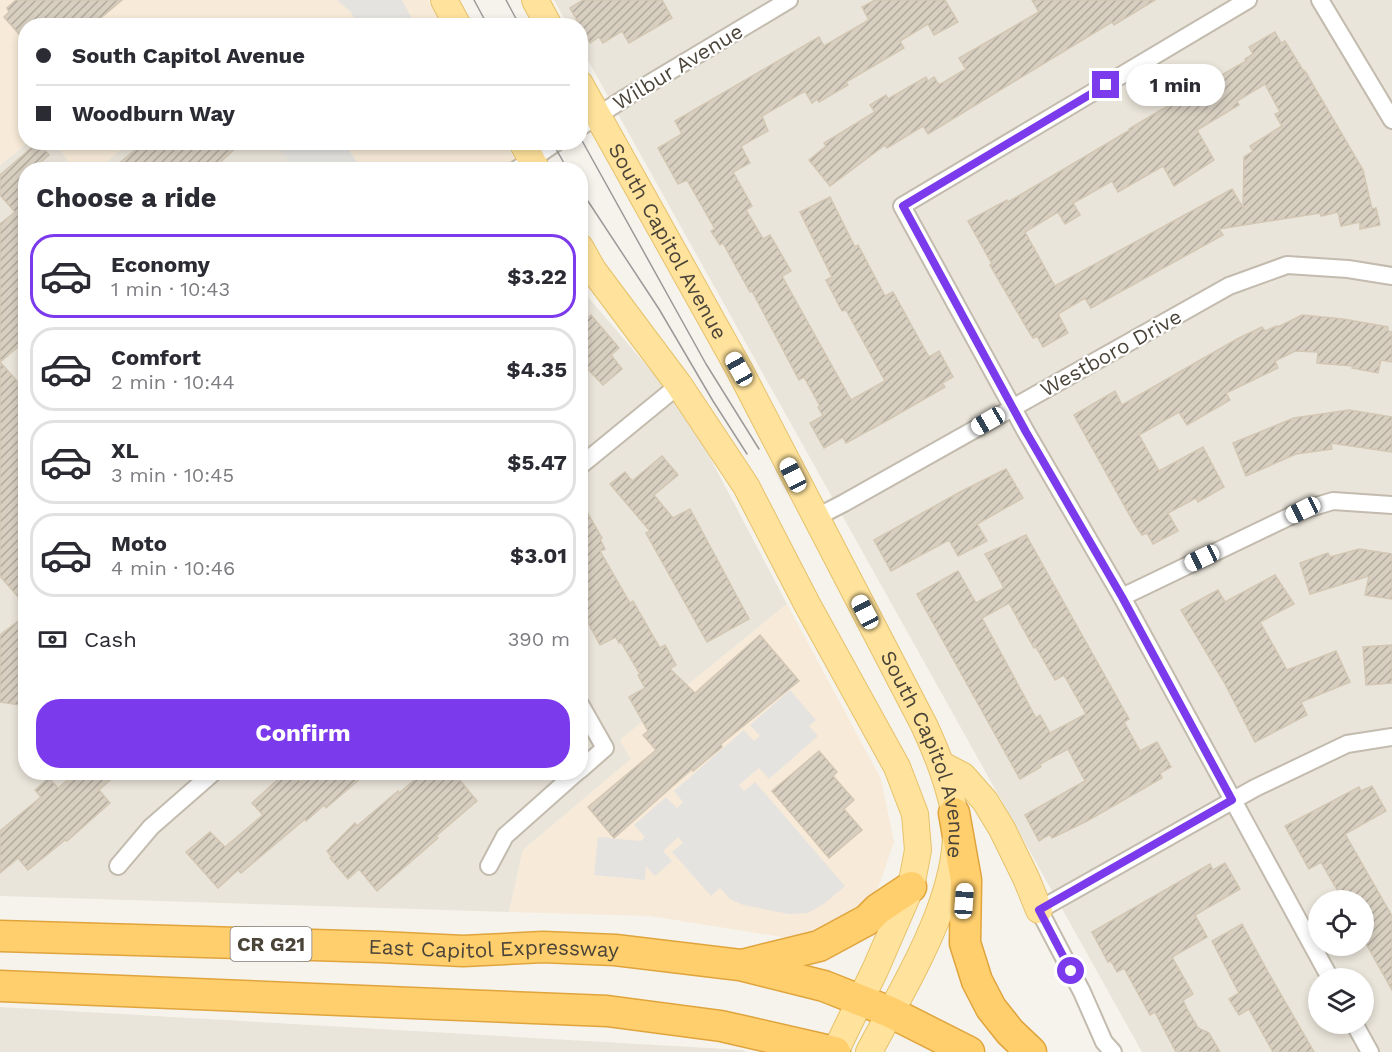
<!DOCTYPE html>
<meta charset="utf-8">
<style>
:root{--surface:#fff;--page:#f7f7f7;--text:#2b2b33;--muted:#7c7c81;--line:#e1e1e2;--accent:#7c3aed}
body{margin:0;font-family:"Work Sans",sans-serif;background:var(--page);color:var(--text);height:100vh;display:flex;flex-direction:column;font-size:22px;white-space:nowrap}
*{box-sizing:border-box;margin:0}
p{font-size:20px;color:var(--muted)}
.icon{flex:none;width:33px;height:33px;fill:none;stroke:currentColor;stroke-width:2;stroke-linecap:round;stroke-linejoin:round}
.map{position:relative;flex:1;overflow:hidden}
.drawer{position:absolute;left:18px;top:162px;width:570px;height:618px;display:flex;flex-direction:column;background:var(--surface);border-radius:24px;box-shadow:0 3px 9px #0003}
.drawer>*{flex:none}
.banner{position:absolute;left:18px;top:18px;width:570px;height:132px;border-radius:24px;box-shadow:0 3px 9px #0003;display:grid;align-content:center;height:132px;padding:0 18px;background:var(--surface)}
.controls{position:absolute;left:1308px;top:890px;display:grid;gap:12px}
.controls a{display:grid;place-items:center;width:66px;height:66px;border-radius:50%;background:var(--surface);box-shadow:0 3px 9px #0003;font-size:30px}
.end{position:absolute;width:27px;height:27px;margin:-14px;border:8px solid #7c3aed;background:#fff;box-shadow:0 0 0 3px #fff}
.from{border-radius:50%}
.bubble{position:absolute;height:42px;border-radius:21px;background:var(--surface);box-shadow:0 3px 9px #0003;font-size:20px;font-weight:700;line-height:42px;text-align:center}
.car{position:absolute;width:18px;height:36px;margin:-18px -9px;border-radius:8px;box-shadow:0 0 4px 2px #0007;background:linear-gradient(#fff 24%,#345 0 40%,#fff 0 76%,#345 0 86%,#fff 0)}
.banner b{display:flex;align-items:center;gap:21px;height:57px;font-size:22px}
.banner b+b{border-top:2px solid var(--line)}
.banner i{width:15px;height:15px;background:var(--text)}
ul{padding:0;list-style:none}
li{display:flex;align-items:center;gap:18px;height:84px;margin:0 12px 9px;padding:0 6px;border:3px solid var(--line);border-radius:24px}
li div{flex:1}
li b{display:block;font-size:22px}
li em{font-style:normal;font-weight:700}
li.active{border-color:var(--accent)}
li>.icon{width:54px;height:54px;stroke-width:1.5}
h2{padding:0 18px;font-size:27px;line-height:72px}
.pay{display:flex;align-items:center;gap:15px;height:66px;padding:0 18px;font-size:22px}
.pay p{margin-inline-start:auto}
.action{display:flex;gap:12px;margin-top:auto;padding:12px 18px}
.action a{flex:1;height:69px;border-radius:24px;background:var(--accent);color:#fff;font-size:24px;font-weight:700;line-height:69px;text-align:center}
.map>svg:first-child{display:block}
</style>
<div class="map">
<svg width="1392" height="1052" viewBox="0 0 1392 1052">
<defs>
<pattern id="building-hatch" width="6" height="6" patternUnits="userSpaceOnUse" patternTransform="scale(1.5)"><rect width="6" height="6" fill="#d8cfc1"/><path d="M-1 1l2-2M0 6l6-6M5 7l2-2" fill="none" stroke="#b1aa9e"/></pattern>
</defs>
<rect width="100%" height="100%" fill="#f6f3ec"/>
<g fill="#eae5da" fill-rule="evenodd">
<path d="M554 0H1392V1052H1142L581 48 580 26 568 25ZM1318 900H1364V945H1318ZM1318 978H1364V1023H1318Z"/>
<path d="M129 142 279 143 295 170H97Z"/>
<path d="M27 143H55L74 169 26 170V772H580L581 303 588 297 686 412 787 604 620 740 631 759 523 850 509 912 0 896V165Z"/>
<path d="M0 1007 743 1050 746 1052H0Z"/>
</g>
<g fill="#f7ead8">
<path d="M0 0H428L442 25 26 26 27 143 0 165Z"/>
<path d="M55 143H129L97 170 74 169Z"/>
<path d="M279 143H505L520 169H295Z"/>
<path d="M787 604 881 779 894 842 877 891 848 923 788 938 650 916 509 912 523 850 631 759 620 740Z"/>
</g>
<g fill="#e5e3e0">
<path d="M337 0H402L412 19 399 25H357L351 12Z"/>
<path d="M276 143H344L362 169H295Z"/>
<path d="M790 690 816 720 809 726 818 736 769 779 759 768 739 785 744 791 755 782 845 886 824 904 808 913 789 914 743 905 730 899 720 888 711 896 672 852 683 843 678 837 663 851 672 861 655 876 646 866 645 880 594 875 598 837 641 841 645 837 634 825 666 797 677 808 683 802 674 791 744 730 754 741 760 736 750 725Z"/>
</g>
<g fill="url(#building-hatch)" stroke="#d3c7b4" stroke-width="1.5" fill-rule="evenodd">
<path d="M16 0H122L91 26H26V42L4 17 9 12 7 8Z"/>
<path d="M583 0H662L672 18 629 43 622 31 603 43 599 37 590 43 570 8Z"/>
<path d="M875 0H945L958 22 934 35 928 24 900 41 904 48 846 82 848 85 819 102 817 99 812 103 805 91 762 116 768 131 741 146 750 163 733 172 752 206 746 210 763 239 770 235 791 271 782 276 851 400 885 381 846 310 842 311 826 280 832 277 800 212 830 197 855 247 858 245 885 296 893 292 929 357 939 351 953 377 942 383 945 387 886 421 846 443 843 437 824 448 810 423 823 416 818 407 820 406 804 377 799 380 752 291 750 292 723 243 720 245 711 231 715 229 687 180 678 184 658 148 682 134 675 121 819 37 824 46 869 20 862 7Z"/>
<path d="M1032 0H1155L1114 25 1112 22 928 134 923 126 887 148 885 145 830 186 809 160 826 146 824 143 875 112 870 105 886 95 888 99 926 77 928 81 934 77 939 85 966 69 959 58 1039 12Z"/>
<path d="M1275 32 1281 43 1285 41 1304 72 1305 71 1363 170 1372 209 1376 208 1380 225 1360 229V222L1341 226 1338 212 1321 216 1320 213 1219 229 1223 235 1091 308 1085 298 1058 314 1068 333 1043 347 1037 336 1033 338 1025 325 990 265 992 264 968 221 1007 200 1008 202 1130 130 1129 129 1161 110 1246 61 1245 59 1253 54 1249 47ZM1265 84 1280 112 1275 114 1282 126 1250 146 1253 151 1244 157 1243 208 1232 189 1055 286 1025 232 1058 212 1065 224 1080 215 1073 203 1112 181 1118 192 1163 166 1174 186 1214 160 1197 130 1239 105 1237 101Z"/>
<path d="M38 142 49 155 32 170H26V329L18 335 24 342 0 362 26 391V606L0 576V224L15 212 0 195V175Z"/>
<path d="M145 142H242L212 170H111Z"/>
<path d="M591 315 619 348 611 355 622 369 603 385 580 361V324Z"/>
<path d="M1302 315 1343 319 1388 327V331L1392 332V362L1381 360 1378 373 1352 368 1353 366 1317 363 1318 352 1295 351 1275 361 1278 368 1226 393 1230 400 1187 425 1179 412 1139 435 1159 471 1203 447 1224 487 1198 502 1196 498 1168 513 1178 531 1153 544 1147 533 1142 535 1134 523 1074 415 1115 391 1122 405 1237 339 1262 327 1265 331 1277 326 1278 327Z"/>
<path d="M1349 410 1392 417V452L1331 443 1332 449 1296 454 1246 476 1233 443 1294 418Z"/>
<path d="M662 456 678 475 654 495 673 518 690 509 749 619 707 642 646 533 650 531 610 484 625 472 632 481Z"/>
<path d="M1006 469 1023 498 977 524 987 541 958 556 949 540 891 571 874 540 960 492Z"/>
<path d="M580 500 602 538 600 539 605 549 600 551 630 603 633 601 660 648 665 645 676 665 670 669 695 693 760 635 799 681 721 744 722 747 693 771 692 769 614 838 588 807 656 750 643 735 648 731 629 697 645 688 638 675 640 674 621 642 619 643 616 637 600 645 580 607V599L590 593 580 576Z"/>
<path d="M1026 535 1129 719 1124 722 1140 751 1157 742 1171 767 1160 773 1162 778 1087 821 1052 838 1050 834 1039 841 1025 815 1085 781 1068 749 1040 764 1041 767 1020 779 917 594 958 571 976 603 1004 588 985 554ZM1009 603 1034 648 1036 647 1055 680 1064 675 1086 714 1050 733 1040 715 1036 718 982 618Z"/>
<path d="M1359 549 1392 554V599L1365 595 1369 576 1310 594 1300 563 1328 553 1330 557Z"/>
<path d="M1275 575 1294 604 1260 622 1287 670 1336 651 1350 682 1301 702 1307 715 1255 742 1224 682 1181 610 1218 590 1225 602Z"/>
<path d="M26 615V706L0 702V635Z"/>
<path d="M1392 645V683L1366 685 1363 647Z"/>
<path d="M819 751 837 772 833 776 854 800 844 809 862 830 829 858 772 791Z"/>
<path d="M77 772H119L99 790 110 803 67 841 65 840 28 870 18 858 0 873V831L41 797 35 790 49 778 58 788Z"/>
<path d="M286 772H293L301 782 313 772H368L326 808 324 805 306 821 305 819 241 873 238 870 218 888 186 852 210 832 225 847 263 815 252 803Z"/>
<path d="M424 772H453L477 801 436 836 438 838 377 891 359 869 348 879 330 858 332 857 327 851 355 823 357 826 398 791 399 793Z"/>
<path d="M1372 786 1386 811 1345 834 1392 916V990L1364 940V900H1343L1321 862 1309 869 1285 826 1359 787 1361 791Z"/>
<path d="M1225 863 1240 889 1195 915 1207 937 1172 957 1193 994 1183 1000 1187 1009 1198 1028 1209 1033 1220 1052H1176L1155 1012 1150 1015 1124 968 1117 972 1111 961 1108 962 1092 932 1210 864 1213 870Z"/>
<path d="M1242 924 1268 972 1314 1052H1273L1249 1009 1239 1015 1229 999 1239 993 1212 941Z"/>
</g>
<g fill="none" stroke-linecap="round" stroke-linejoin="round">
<defs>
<g id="street">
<path d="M1248 0 902 206 1026 432 1122 597 1330 978"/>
<path d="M1320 0 1392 120"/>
<path d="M580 127 625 98 789 0"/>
<path d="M516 170 557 142"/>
<path d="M580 466 679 385"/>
<path d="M815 518 844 503 1229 286 1287 265 1348 269 1392 276"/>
<path d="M1122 597 1303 510 1333 501 1392 505"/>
<path d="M580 704 605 748 580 770"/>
<path d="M118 866 151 827 214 772"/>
<path d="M489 866 505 836 577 772"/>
<path d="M1354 1023 1370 1052"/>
<path d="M1113 1052 1104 1042 1082 992 1039 910 1255 788 1347 744 1392 737"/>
</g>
<g id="primary">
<path d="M444 0 458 26"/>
<path d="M535 0 549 26"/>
<path id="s1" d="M580 84 739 369 924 725C937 753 948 780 954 811 968 887 903 987 869 1052"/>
<path d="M522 142 537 170"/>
<path d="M580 247 593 270 679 385 746 486 807 604 897 767 915 814 918 850 911 887 875 970 835 1052"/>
<path d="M942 765 963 776 985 801 1002 829 1026 878 1039 910"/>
</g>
<g id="highway">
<path d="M954 813 966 880 965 943 977 981 991 1008 1010 1032 1031 1052"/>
<path id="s2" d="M0 936 380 947 463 951 543 947 615 950 740 965 824 986 890 1012 969 1052"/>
<path d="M742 965 819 946 867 920 878 909 911 887"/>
<path d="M0 986 607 1011 721 1026 835 1052"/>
</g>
</defs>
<use href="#street" stroke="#c2bbae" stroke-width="20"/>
<use href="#primary" stroke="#e6c16a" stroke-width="28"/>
<use href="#highway" stroke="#e0a43c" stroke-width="33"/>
<use href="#street" stroke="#fff" stroke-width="16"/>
<use href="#primary" stroke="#ffe39c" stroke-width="26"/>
<use href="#highway" stroke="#ffcf6e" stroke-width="30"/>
<g stroke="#9a9a9a" stroke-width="1.5">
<path d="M474 0 488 26"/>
<path d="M506 0 520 26"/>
<path d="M580 137 706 364 759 449"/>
<path d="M552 142 568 170"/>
<path d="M580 189 659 309 713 401 747 454"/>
</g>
</g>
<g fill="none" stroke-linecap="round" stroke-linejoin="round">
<path stroke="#7c3aed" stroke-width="8" d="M1071 971 1039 910 1232 800 1122 597 1026 432 903 206 1106 85"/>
</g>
<g text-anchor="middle" stroke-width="4.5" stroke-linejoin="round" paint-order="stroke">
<rect fill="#fff" stroke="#817c74" stroke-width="1.5" x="230.5" y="927" width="81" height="34" rx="4.5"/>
<g font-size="20" font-weight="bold" fill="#4b4439">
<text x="271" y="951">CR G21</text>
</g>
<g font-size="21" fill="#4b4439" stroke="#fff">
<text transform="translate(678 67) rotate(-31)" y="7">Wilbur Avenue</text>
<text dy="7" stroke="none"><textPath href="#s1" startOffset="180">South Capitol Avenue</textPath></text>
<text transform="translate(1111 353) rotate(-29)" y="7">Westboro Drive</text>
<text dy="7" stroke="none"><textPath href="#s1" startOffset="756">South Capitol Avenue</textPath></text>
<text dy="7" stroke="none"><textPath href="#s2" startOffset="494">East Capitol Expressway</textPath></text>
</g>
</g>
</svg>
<div class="controls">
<a><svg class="icon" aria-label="locate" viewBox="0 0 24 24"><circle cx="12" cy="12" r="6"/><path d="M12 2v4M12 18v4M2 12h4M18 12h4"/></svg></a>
<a><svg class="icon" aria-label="layers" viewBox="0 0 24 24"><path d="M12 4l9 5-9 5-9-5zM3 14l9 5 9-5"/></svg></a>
</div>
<i class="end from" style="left:1071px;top:971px"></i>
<i class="end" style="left:1106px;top:85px"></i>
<div class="bubble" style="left:1126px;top:64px;width:99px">1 min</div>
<i class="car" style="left:739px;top:369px;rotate:331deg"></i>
<i class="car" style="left:988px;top:421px;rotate:240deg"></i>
<i class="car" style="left:793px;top:475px;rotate:333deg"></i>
<i class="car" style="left:1303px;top:510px;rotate:244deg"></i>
<i class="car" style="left:1202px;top:558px;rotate:245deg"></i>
<i class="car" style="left:865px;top:612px;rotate:332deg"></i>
<i class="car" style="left:964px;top:901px;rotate:4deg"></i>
<div class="banner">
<b><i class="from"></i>South Capitol Avenue</b>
<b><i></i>Woodburn Way</b>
</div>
<section class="drawer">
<h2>Choose a ride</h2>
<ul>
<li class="active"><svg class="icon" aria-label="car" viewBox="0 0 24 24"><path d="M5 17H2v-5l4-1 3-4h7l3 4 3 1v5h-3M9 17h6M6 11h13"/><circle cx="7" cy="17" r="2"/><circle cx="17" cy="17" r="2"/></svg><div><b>Economy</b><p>1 min · 10:43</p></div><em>$3.22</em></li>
<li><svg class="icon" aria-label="car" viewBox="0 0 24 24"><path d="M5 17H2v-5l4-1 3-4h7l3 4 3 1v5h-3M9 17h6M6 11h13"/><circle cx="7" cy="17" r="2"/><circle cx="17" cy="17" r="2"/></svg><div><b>Comfort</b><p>2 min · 10:44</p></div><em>$4.35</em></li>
<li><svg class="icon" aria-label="car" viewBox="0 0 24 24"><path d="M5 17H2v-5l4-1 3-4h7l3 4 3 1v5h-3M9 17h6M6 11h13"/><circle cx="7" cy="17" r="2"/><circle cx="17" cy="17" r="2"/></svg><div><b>XL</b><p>3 min · 10:45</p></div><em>$5.47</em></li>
<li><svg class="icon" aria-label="car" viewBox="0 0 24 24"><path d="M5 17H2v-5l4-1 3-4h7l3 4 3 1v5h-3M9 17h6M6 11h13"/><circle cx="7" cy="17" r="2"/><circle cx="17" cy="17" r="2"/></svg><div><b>Moto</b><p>4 min · 10:46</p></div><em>$3.01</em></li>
</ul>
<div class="pay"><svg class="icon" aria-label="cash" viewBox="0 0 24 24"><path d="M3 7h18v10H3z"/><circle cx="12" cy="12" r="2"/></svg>Cash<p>390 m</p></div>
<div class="action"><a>Confirm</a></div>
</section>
</div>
